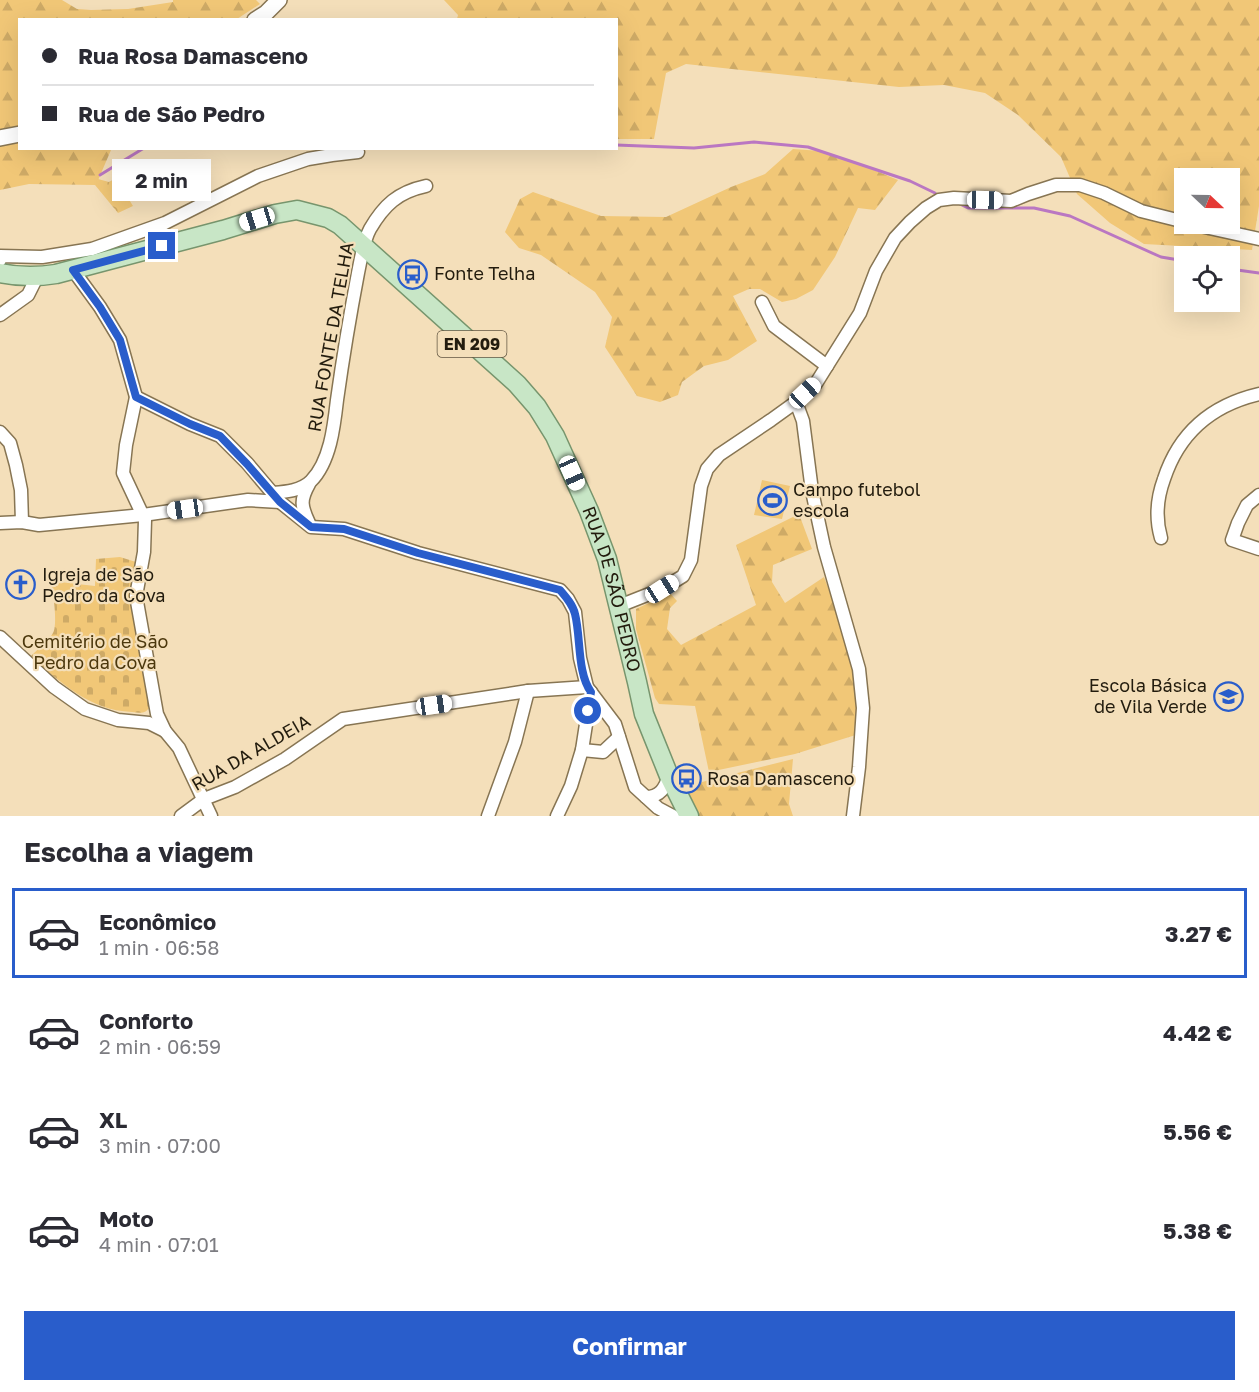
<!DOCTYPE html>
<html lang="pt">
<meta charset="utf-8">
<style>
:root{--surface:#fff;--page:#f7f7f7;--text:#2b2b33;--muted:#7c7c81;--line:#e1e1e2;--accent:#295dcb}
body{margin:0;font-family:"Golos Text",sans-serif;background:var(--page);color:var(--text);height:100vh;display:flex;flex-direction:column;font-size:22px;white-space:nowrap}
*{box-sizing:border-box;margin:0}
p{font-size:20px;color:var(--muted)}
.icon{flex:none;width:33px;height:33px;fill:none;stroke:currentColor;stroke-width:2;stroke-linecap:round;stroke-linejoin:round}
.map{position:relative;height:816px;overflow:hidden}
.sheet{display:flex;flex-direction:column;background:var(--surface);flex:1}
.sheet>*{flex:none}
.hud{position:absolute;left:18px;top:18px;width:600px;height:132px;border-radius:0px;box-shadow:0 6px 24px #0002;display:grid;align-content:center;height:132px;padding:0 24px;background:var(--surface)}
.needle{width:39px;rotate:112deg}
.fabs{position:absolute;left:1174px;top:168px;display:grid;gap:12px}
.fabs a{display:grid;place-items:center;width:66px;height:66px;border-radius:0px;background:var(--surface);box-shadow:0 6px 24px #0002;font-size:30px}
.end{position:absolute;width:27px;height:27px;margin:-14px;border:8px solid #295dcb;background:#fff;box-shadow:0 0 0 3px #fff}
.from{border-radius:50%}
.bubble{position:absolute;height:42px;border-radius:0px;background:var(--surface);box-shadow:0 6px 24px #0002;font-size:20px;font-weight:700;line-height:42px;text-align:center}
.car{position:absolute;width:18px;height:36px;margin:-18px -9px;border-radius:8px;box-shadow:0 0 4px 2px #0007;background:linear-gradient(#fff 24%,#345 0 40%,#fff 0 76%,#345 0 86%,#fff 0)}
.hud b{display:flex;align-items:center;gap:21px;height:57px;font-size:22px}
.hud b+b{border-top:2px solid var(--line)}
.hud i{width:15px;height:15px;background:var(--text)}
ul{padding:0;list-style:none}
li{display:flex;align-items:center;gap:18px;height:90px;margin:0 12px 9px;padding:0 12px;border:3px solid transparent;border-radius:0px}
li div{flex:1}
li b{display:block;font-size:22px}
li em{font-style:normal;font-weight:700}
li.active{border-color:var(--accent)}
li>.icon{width:54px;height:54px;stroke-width:1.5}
h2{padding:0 24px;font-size:27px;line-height:72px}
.action{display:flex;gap:12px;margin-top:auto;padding:12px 24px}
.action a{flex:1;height:69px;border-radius:0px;background:var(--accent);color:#fff;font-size:24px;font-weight:700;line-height:69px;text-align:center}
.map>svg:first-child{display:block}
</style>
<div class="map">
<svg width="1259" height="816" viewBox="0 0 1259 816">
<defs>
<pattern id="forest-firs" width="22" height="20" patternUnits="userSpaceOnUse" patternTransform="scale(1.5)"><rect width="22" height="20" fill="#f1c777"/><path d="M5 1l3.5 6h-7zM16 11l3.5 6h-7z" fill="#ceaa66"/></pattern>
<pattern id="cemetery-stones" width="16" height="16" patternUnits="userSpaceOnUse" patternTransform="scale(1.5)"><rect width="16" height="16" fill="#f1c777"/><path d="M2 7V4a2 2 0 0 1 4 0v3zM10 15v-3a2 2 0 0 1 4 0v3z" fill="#ceaa66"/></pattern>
<pattern id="park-crowns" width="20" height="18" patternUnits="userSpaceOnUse" patternTransform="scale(1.5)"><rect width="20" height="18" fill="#f1c777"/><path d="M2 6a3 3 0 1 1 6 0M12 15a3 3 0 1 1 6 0" fill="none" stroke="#ceaa66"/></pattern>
</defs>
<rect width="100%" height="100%" fill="#f4dfba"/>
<g fill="url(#forest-firs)" fill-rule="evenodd">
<path d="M0 0H62L77 9 91 10 128 9 173 2V0H256L260 4 237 19 20 20V148L114 149 111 150 96 185 29 184 0 190Z"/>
<path d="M444 0H1259V206L1252 250 1144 244 1110 223 1077 194 1061 157 1018 115 985 93 944 85 899 87 686 64 666 73 654 139H617L616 20 457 19 458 15ZM1185 178H1230V224H1185Z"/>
<path d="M793 149 821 151 857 163 898 180 875 210 858 208 835 257 813 290 796 299 782 302 760 289H749L733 296 757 341 728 360 704 366 682 382 678 395 660 402 637 396 605 347 612 317 595 292 541 255 519 248 505 232 520 199 533 192 601 216 666 217 731 187 765 174Z"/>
<path d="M799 514 812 549 773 565 772 582 785 603 824 577 859 669 862 733 795 754 709 772 695 706 659 704 655 698 636 629V609L670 593 677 601 670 608 667 629 681 645 756 605 736 545Z"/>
<path d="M793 759 789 804 793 816H699L688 795 702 782Z"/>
</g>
<path fill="url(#cemetery-stones)" d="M120 557 136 562 131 590 149 708C145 714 140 713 132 712 88 710 63 683 30 657 36 651 50 639 53 633 58 625 53 591 51 581L95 586 96 559Z"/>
<path fill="url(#park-crowns)" d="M98 179 109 182 113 180 125 193 133 206 118 213 95 185Z"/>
<path fill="#f1c777" d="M762 480 790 486 782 519 754 515Z"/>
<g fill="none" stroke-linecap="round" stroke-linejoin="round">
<g stroke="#ba77c2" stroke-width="3">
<path d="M616 145 694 148 754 142 808 147 910 181 935 193"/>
<path d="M100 175 144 148"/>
<path d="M960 204 968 208H1034L1070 216 1161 257 1185 261"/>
<path d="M1230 269 1259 273"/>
</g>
<defs>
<g id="minor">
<path d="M1191 224 1259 239"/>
<path d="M0 260V256L42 257 92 249 165 223 258 176 308 159 332 155 358 152"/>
<path d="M73 270 100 307 120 340 136 397 126 445 123 473 145 520 144 552 136 596 157 714 165 731 179 748 211 816"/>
<path d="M762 302 774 326 827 366"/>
<path d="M0 315 28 295 37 277"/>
<path d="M136 397 190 424 220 436 247 463 280 502 311 527 344 529 418 553 560 590 568 599 575 612 580 658 587 687 615 724 635 787 658 808 673 816"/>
<path d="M796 402 803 421 812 491 824 547 859 669 863 708 859 767 853 816"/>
<path d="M0 432 10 443 16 465 21 490 22 522"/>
<path d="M272 493C285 492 301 491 311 481 330 462 334 427 337 400 343 357 350 315 358 273 361 259 363 242 370 229 384 205 398 192 426 186"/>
<path d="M1259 495 1247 505 1238 523 1232 540 1259 549"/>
<path d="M0 523 22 522 39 525 143 515 248 500 280 502"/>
<path d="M309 523C301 506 300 500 309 484"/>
<path d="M1161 538C1155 517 1157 498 1164 479 1179 433 1212 405 1259 394"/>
<path d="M619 606 662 589 683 576 691 560 701 486 707 469 719 455 771 420 796 402 815 385 860 313 876 271 895 238 910 222 926 208 939 200 954 198 1011 201 1028 194 1056 185H1080L1104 193 1141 211 1185 222"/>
<path d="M0 637 54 687 85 709 118 720 149 723 165 731"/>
<path d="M582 750 603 752 619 737"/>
<path d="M646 797C660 797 665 788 669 776"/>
<path d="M181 816 204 799 235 787 285 759 343 719 528 691 587 687"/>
<path d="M488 816 515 742 528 691"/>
<path d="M557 816 571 786 582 750 591 692"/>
</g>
<g id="tertiary">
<path d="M255 20 266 13 279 0"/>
<path d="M0 138 20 134"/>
</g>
<g id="primary">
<path id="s1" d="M0 273C19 277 37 277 56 274L223 230 275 214 297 210 328 218 340 225 517 384 537 407 555 436 589 511 607 559 637 682 644 714 669 776 689 816"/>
</g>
</defs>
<use href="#minor" stroke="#877553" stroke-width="15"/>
<use href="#tertiary" stroke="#877553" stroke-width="18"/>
<use href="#primary" stroke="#77956d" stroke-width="21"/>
<use href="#minor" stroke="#fff" stroke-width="12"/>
<use href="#tertiary" stroke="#fff" stroke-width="15"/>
<use href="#primary" stroke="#c8e6c6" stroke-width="18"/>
</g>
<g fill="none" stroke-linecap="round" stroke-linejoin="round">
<path stroke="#295dcb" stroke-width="8" d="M162 246 73 270 100 307 120 340 136 397 190 424 220 436 247 464 280 502 311 527 344 529 418 553 560 590C566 597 573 605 575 614 581 637 577 673 591 692L588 711"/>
</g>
<defs>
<symbol id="bus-ring" viewBox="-11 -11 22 22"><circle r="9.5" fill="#f4dfba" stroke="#295dcb" stroke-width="1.5"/><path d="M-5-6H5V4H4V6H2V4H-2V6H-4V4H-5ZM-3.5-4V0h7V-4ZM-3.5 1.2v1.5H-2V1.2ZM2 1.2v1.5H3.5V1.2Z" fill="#295dcb"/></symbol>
<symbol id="stadium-ring" viewBox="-11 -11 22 22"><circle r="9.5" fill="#f4dfba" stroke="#295dcb" stroke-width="1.5"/><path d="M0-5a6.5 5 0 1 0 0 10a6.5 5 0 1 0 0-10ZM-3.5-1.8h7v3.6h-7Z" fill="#295dcb"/></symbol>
<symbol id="church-ring" viewBox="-11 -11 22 22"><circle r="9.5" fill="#f4dfba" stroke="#295dcb" stroke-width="1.5"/><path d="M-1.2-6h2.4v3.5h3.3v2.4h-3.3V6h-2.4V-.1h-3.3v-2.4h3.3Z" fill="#295dcb"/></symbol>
<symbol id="school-ring" viewBox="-11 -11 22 22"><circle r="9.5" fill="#f4dfba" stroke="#295dcb" stroke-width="1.5"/><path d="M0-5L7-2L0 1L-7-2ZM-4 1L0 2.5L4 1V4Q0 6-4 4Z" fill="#295dcb"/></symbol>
</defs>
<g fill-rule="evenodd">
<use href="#bus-ring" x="396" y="258" width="33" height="33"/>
<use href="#stadium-ring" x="756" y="484" width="33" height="33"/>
<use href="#church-ring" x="4" y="568" width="33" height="33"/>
<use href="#school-ring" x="1212" y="680" width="33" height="33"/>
<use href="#bus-ring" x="670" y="762" width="33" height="33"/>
</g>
<g text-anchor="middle" stroke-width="4.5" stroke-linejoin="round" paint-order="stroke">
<rect fill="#f4dfba" stroke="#625642" stroke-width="1.5" x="437.5" y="331" width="69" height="26" rx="4.5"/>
<g font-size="16" font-weight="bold" fill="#231c0e">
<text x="472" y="350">EN 209</text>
</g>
<g font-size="18" fill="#231c0e" stroke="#f4dfba" text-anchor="start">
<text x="434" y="280">Fonte Telha</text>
<text x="793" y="496">Campo futebol<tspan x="793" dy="21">escola</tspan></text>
<text x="42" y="581">Igreja de São<tspan x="42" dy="21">Pedro da Cova</tspan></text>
<text x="1207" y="692" text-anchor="end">Escola Básica<tspan x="1207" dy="21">de Vila Verde</tspan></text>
<text x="707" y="785">Rosa Damasceno</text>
</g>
<g font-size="18" fill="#231c0e" stroke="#f4dfba">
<text transform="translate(331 337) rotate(-80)" y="6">RUA FONTE DA TELHA</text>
<text dy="6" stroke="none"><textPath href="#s1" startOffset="818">RUA DE SÃO PEDRO</textPath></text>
<text transform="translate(251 753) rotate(-30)" y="6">RUA DA ALDEIA</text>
</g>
<g font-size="18" fill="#4c380d" stroke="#f4dfba">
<text x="95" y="648">Cemitério de São<tspan x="95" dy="21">Pedro da Cova</tspan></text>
</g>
</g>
</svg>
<div class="fabs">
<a><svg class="needle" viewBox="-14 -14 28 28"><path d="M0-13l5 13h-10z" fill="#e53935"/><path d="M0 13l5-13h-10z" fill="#7c7c81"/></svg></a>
<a><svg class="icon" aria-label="locate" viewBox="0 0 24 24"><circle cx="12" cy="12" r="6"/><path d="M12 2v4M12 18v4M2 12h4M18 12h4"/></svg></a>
</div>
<i class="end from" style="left:588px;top:711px"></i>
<i class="end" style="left:162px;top:246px"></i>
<div class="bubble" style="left:112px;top:159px;width:99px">2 min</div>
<i class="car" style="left:985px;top:200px;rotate:91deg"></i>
<i class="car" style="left:257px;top:219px;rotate:253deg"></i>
<i class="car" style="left:805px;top:393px;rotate:47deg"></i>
<i class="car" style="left:572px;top:473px;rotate:156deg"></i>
<i class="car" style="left:185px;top:509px;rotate:262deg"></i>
<i class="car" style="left:662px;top:589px;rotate:58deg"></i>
<i class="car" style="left:434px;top:705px;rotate:82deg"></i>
<div class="hud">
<b><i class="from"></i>Rua Rosa Damasceno</b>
<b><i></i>Rua de São Pedro</b>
</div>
</div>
<section class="sheet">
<h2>Escolha a viagem</h2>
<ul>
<li class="active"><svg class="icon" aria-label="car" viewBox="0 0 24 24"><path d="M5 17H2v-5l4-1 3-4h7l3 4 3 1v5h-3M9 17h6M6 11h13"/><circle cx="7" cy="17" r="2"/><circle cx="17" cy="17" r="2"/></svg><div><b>Econômico</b><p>1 min · 06:58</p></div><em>3.27 €</em></li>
<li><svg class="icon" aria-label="car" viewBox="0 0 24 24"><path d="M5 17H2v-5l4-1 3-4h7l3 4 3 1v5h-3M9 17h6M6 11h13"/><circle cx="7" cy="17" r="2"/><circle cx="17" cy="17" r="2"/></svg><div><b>Conforto</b><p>2 min · 06:59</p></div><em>4.42 €</em></li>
<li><svg class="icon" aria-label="car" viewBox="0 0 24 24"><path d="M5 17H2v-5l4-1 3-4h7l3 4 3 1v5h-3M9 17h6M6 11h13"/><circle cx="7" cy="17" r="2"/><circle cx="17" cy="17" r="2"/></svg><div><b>XL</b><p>3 min · 07:00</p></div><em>5.56 €</em></li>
<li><svg class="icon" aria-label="car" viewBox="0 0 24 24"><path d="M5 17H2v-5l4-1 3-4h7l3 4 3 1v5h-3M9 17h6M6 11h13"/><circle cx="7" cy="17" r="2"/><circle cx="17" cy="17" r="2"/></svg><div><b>Moto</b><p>4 min · 07:01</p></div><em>5.38 €</em></li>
</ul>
<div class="action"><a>Confirmar</a></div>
</section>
